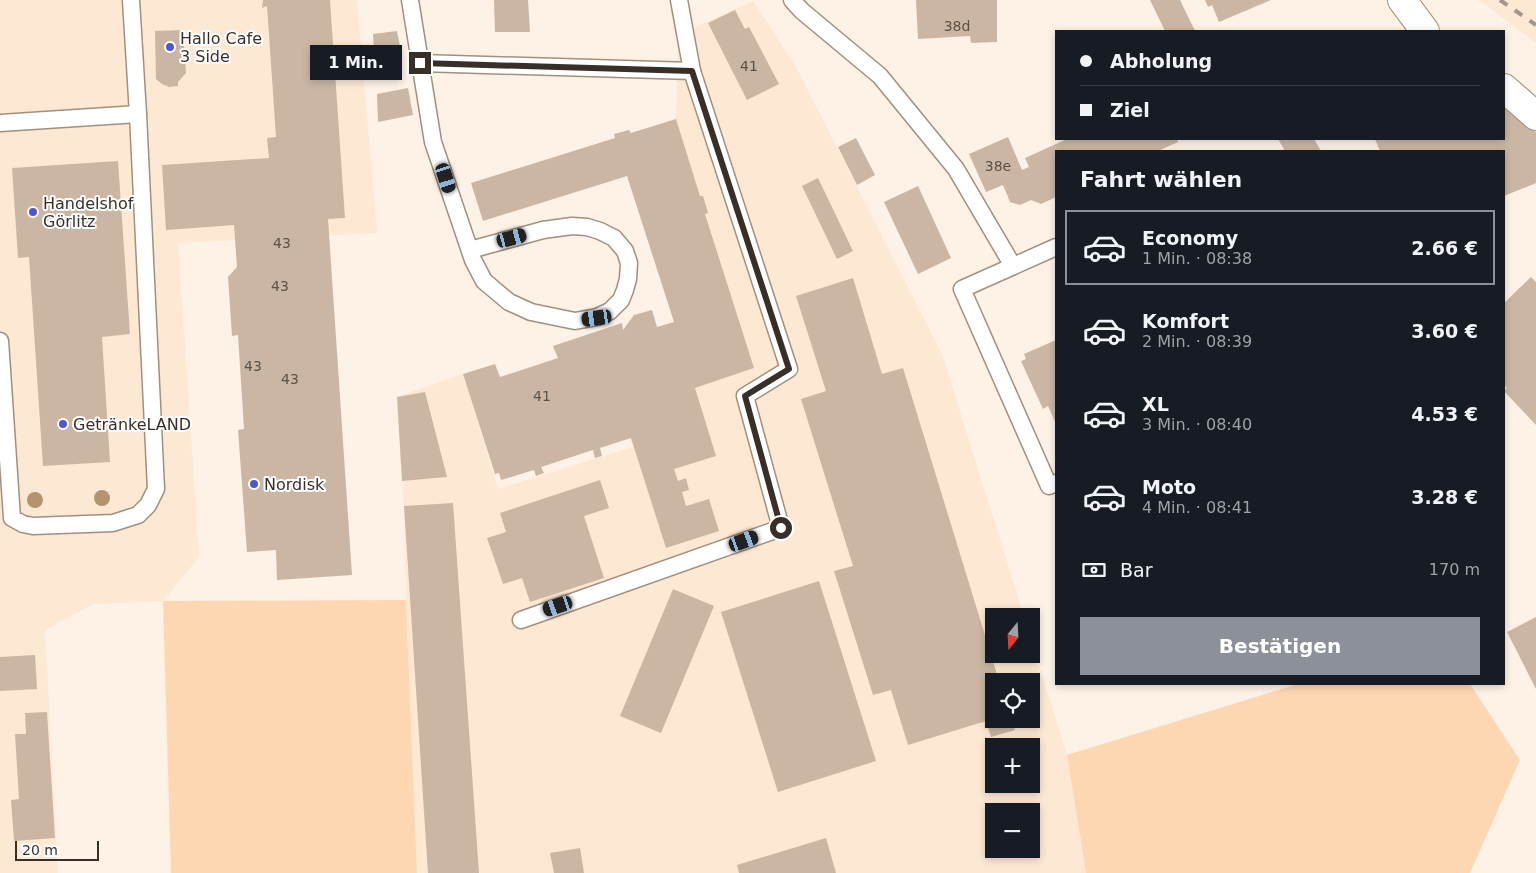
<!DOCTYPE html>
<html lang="de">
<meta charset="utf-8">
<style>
:root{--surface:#171b24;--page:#242831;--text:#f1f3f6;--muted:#9ea1a6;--line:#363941;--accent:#8c9099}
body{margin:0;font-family:"DejaVu Sans",sans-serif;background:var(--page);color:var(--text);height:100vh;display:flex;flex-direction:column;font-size:19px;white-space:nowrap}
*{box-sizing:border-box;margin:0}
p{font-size:16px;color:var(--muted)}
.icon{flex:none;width:28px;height:28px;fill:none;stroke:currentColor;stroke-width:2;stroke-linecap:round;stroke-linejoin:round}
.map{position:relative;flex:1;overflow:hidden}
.details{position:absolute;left:1055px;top:150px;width:450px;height:535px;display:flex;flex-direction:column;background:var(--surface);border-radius:0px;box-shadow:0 2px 8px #0003}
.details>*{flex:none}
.banner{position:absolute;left:1055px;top:30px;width:450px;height:110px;border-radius:0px;box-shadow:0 2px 8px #0003;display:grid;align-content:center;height:110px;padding:0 25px;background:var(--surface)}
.needle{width:32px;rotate:198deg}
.buttons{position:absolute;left:985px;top:608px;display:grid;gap:10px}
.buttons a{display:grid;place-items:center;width:55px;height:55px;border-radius:0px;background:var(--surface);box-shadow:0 2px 8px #0003;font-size:25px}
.scale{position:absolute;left:15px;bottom:12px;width:84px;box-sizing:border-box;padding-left:5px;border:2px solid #372f28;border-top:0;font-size:14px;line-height:18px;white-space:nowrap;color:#372f28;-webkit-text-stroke:4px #fff;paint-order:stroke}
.end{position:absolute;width:22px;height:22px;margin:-11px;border:6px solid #372f28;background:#fff;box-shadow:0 0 0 2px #fff}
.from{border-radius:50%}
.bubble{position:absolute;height:35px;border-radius:0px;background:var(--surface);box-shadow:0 2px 8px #0003;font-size:16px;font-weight:800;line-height:35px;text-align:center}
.car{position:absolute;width:15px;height:30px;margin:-15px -8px;border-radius:6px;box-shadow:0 0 4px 1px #0007;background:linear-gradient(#222 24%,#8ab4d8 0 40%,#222 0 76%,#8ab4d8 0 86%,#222 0)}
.banner b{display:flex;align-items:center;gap:18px;height:48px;font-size:19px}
.banner b+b{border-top:1px solid var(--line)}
.banner i{width:12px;height:12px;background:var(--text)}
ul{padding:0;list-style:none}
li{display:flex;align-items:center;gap:15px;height:75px;margin:0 10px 8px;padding:0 15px;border:2px solid transparent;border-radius:0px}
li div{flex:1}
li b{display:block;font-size:19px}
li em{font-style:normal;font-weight:800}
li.selected{border-color:var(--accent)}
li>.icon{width:45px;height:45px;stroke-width:1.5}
h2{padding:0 25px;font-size:22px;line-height:60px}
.pay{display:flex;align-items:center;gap:12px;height:55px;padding:0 25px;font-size:19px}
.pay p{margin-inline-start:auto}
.action{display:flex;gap:10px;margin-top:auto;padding:10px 25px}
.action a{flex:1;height:58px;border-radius:0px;background:var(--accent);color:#fff;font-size:20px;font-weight:800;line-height:58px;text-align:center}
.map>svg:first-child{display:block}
</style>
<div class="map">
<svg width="1536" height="873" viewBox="0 0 1536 873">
<rect width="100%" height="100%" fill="#fef1e5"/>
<g fill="#fde8d3" fill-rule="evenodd">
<path d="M0 0H357L377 233 178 243 199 557 163 601 94 604 45 630 58 873H0Z"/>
<path d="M1477 0H1536V43L1486 5Z"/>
<path d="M753 1 795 65 942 354 1024 616H994V654H1031V639L1067 755 1086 873H417L406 600 404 506 397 397 463 374 498 489 633 447 621 414 753 368 676 119 678 35ZM994 681H1031V719H994ZM994 746H1031V784H994ZM994 811H1031V849H994Z"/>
</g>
<g fill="#fdd7b2">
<path d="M406 600 417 873H171L163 601Z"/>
<path d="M1298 684H1470L1520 760 1470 873H1086L1067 755Z"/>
</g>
<g fill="#cab6a3">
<path d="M263 0H330L345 218 328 219 352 575 277 580 276 550 247 552 238 430 244 429 238 335 232 336 228 277 237 267 234 225 166 230 162 165 269 158 267 138 276 137 267 6 262 8Z"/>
<path d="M494 0H528L530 32H495Z"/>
<path d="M916 0H997V42L971 43 970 36 918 39Z"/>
<path d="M1150 0H1180L1195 31H1165Z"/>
<path d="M1205 0H1271L1219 22 1212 5 1208 7Z"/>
<path d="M735 10 745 29 749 27 779 84 747 100 708 23Z"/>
<path d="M183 30 186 73 178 82V86L169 87 162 84 156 79 155 31Z"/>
<path d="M397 31 400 46H396L400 61 375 66 373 34Z"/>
<path d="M408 88 413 115 378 122 377 94Z"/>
<path d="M1504 108 1536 132V183L1504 196V151H1380L1375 139H1504Z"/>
<path d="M676 119 700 196H703L708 213 705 214 754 368 695 388 716 456 674 469 678 481 686 478 689 490 682 492 686 506 709 499 719 531 666 548 631 438 600 448 602 456 595 458 593 450 541 467 544 473 536 476 534 470 501 480 499 473 495 474 463 374 495 364 500 377 558 358 553 346 622 323 623 330 634 315 652 310 657 327 674 322 627 176 483 221 471 183 615 138 614 134 629 130 631 133Z"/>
<path d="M1008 137 1022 170 1029 167 1025 158 1067 139H1177L1178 142 1158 151H1056V197L1041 204 1031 200 1020 205 1010 202 1003 185 986 192 969 154Z"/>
<path d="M856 138 875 175 857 185 838 147Z"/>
<path d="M1278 139H1314L1321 151H1285Z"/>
<path d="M118 161 130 334 102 337 110 462 43 466 29 257 18 258 12 168Z"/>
<path d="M818 178 853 251 837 259 802 186Z"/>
<path d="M918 186 951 258 918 274 884 202Z"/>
<path d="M1531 277 1536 282V425L1504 391 1507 388 1504 385V303Z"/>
<path d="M853 278 882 374 903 368 999 681H994V719H1011L1015 730 991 737 986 721 908 745 891 690 873 695 834 571 853 566 801 399 826 391 796 296Z"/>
<path d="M1056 340V424L1048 406 1043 409 1021 361 1026 359 1024 354Z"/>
<path d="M425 392 447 477 402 481 397 397Z"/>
<path d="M600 480 609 508 584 516 604 578 530 602 522 578 503 584 487 538 506 532 500 513Z"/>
<path d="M453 503 479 873H428L404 506Z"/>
<path d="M819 581 876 761 778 792 721 612Z"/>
<path d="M673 589 714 606 661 733 620 716Z"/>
<path d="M1536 617V689L1507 632Z"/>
<path d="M35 655 37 689 0 691V657Z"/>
<path d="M47 712 55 838 14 841 11 800 19 799 15 734H26L25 713Z"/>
<path d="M826 838 836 873H739L737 865Z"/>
<path d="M580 848 584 873H554L550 853Z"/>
</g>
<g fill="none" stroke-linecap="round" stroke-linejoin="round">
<defs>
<g id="lane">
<path d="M410 0 433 142 473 260 484 281 509 302 531 312 575 321 597 317 610 311 621 300 625 290 628 279 629 263 625 251 614 238 600 231 587 227 572 226 543 230 470 250"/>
<path d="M792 0 802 11 880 76 956 169 1013 266"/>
<path d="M420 63 692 71"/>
<path d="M0 123 138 114"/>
<path d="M1056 247 962 289 1049 486 1056 483"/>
<path d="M0 341 12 518 23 524 33 526 113 523 138 515 148 505 156 489 138 114 131 0"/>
<path d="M521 620 781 528 745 396 789 369 692 71 679 0"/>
</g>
<g id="street">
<path d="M1402 0 1425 31"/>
<path d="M1504 88 1536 116"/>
</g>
</defs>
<use href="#lane" stroke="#a28f7d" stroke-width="19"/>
<use href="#street" stroke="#a28f7d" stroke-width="30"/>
<use href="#lane" stroke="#fff" stroke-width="16"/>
<use href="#street" stroke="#fff" stroke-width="28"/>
<path stroke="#a0968c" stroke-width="4" stroke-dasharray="9 9" stroke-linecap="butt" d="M1500 0 1536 25"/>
</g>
<g fill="#b3946d">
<circle cx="102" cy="498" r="8"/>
<circle cx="35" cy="500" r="8"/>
</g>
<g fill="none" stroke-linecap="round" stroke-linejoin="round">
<path stroke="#372f28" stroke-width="6" d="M420 63 692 71 789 369 745 396 781 528"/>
</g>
<g fill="#4f57cd" stroke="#fff" stroke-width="2">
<circle cx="170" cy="47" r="5"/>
<circle cx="33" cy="212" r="5"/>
<circle cx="63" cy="424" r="5"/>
<circle cx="254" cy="484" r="5"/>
</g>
<g text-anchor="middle" stroke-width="4" stroke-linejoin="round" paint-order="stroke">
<g font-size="14" fill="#5c5147">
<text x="957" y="31">38d</text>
<text x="749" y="71">41</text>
<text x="998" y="171">38e</text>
<text x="282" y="248">43</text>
<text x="280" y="291">43</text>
<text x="253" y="371">43</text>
<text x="290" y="384">43</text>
<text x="542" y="401">41</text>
</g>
<g font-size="16" fill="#372f28" stroke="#fff" text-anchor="start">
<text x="180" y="44">Hallo Cafe<tspan x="180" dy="18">3 Side</tspan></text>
<text x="43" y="209">Handelshof<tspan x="43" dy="18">Görlitz</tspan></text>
<text x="73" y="430">GetränkeLAND</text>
<text x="264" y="490">Nordisk</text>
</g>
</g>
</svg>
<div class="buttons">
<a><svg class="needle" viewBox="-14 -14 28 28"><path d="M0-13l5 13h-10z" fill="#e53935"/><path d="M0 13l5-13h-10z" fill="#9ea1a6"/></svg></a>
<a><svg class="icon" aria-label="locate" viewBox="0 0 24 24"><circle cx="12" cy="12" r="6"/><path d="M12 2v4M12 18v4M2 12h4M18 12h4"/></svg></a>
<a>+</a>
<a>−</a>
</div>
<div class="scale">20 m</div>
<i class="end from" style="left:781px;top:528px"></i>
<i class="end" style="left:420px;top:63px"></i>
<div class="bubble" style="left:310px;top:45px;width:92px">1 Min.</div>
<i class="car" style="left:446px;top:178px;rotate:162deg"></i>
<i class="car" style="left:512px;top:238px;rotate:75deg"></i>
<i class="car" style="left:597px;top:318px;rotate:262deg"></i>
<i class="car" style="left:744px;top:541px;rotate:70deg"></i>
<i class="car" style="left:558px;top:606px;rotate:251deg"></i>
<div class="banner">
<b><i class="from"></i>Abholung</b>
<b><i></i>Ziel</b>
</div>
<section class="details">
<h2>Fahrt wählen</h2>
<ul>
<li class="selected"><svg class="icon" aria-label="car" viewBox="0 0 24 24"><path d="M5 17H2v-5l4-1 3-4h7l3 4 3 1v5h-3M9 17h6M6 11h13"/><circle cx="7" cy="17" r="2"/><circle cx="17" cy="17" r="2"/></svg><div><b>Economy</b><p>1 Min. · 08:38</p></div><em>2.66 €</em></li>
<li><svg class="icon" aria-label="car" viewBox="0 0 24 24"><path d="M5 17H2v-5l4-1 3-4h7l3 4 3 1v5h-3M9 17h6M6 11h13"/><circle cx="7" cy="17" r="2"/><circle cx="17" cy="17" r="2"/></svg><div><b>Komfort</b><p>2 Min. · 08:39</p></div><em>3.60 €</em></li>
<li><svg class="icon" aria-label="car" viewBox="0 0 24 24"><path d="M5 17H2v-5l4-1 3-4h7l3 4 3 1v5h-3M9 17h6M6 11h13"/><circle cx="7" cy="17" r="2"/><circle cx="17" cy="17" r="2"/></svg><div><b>XL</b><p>3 Min. · 08:40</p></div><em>4.53 €</em></li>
<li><svg class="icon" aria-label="car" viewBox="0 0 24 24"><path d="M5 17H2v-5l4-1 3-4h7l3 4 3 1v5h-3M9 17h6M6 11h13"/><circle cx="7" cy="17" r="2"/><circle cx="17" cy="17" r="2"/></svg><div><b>Moto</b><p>4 Min. · 08:41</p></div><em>3.28 €</em></li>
</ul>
<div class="pay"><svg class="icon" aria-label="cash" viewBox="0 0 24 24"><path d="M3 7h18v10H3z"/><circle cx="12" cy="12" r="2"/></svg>Bar<p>170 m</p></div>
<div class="action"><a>Bestätigen</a></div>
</section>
</div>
